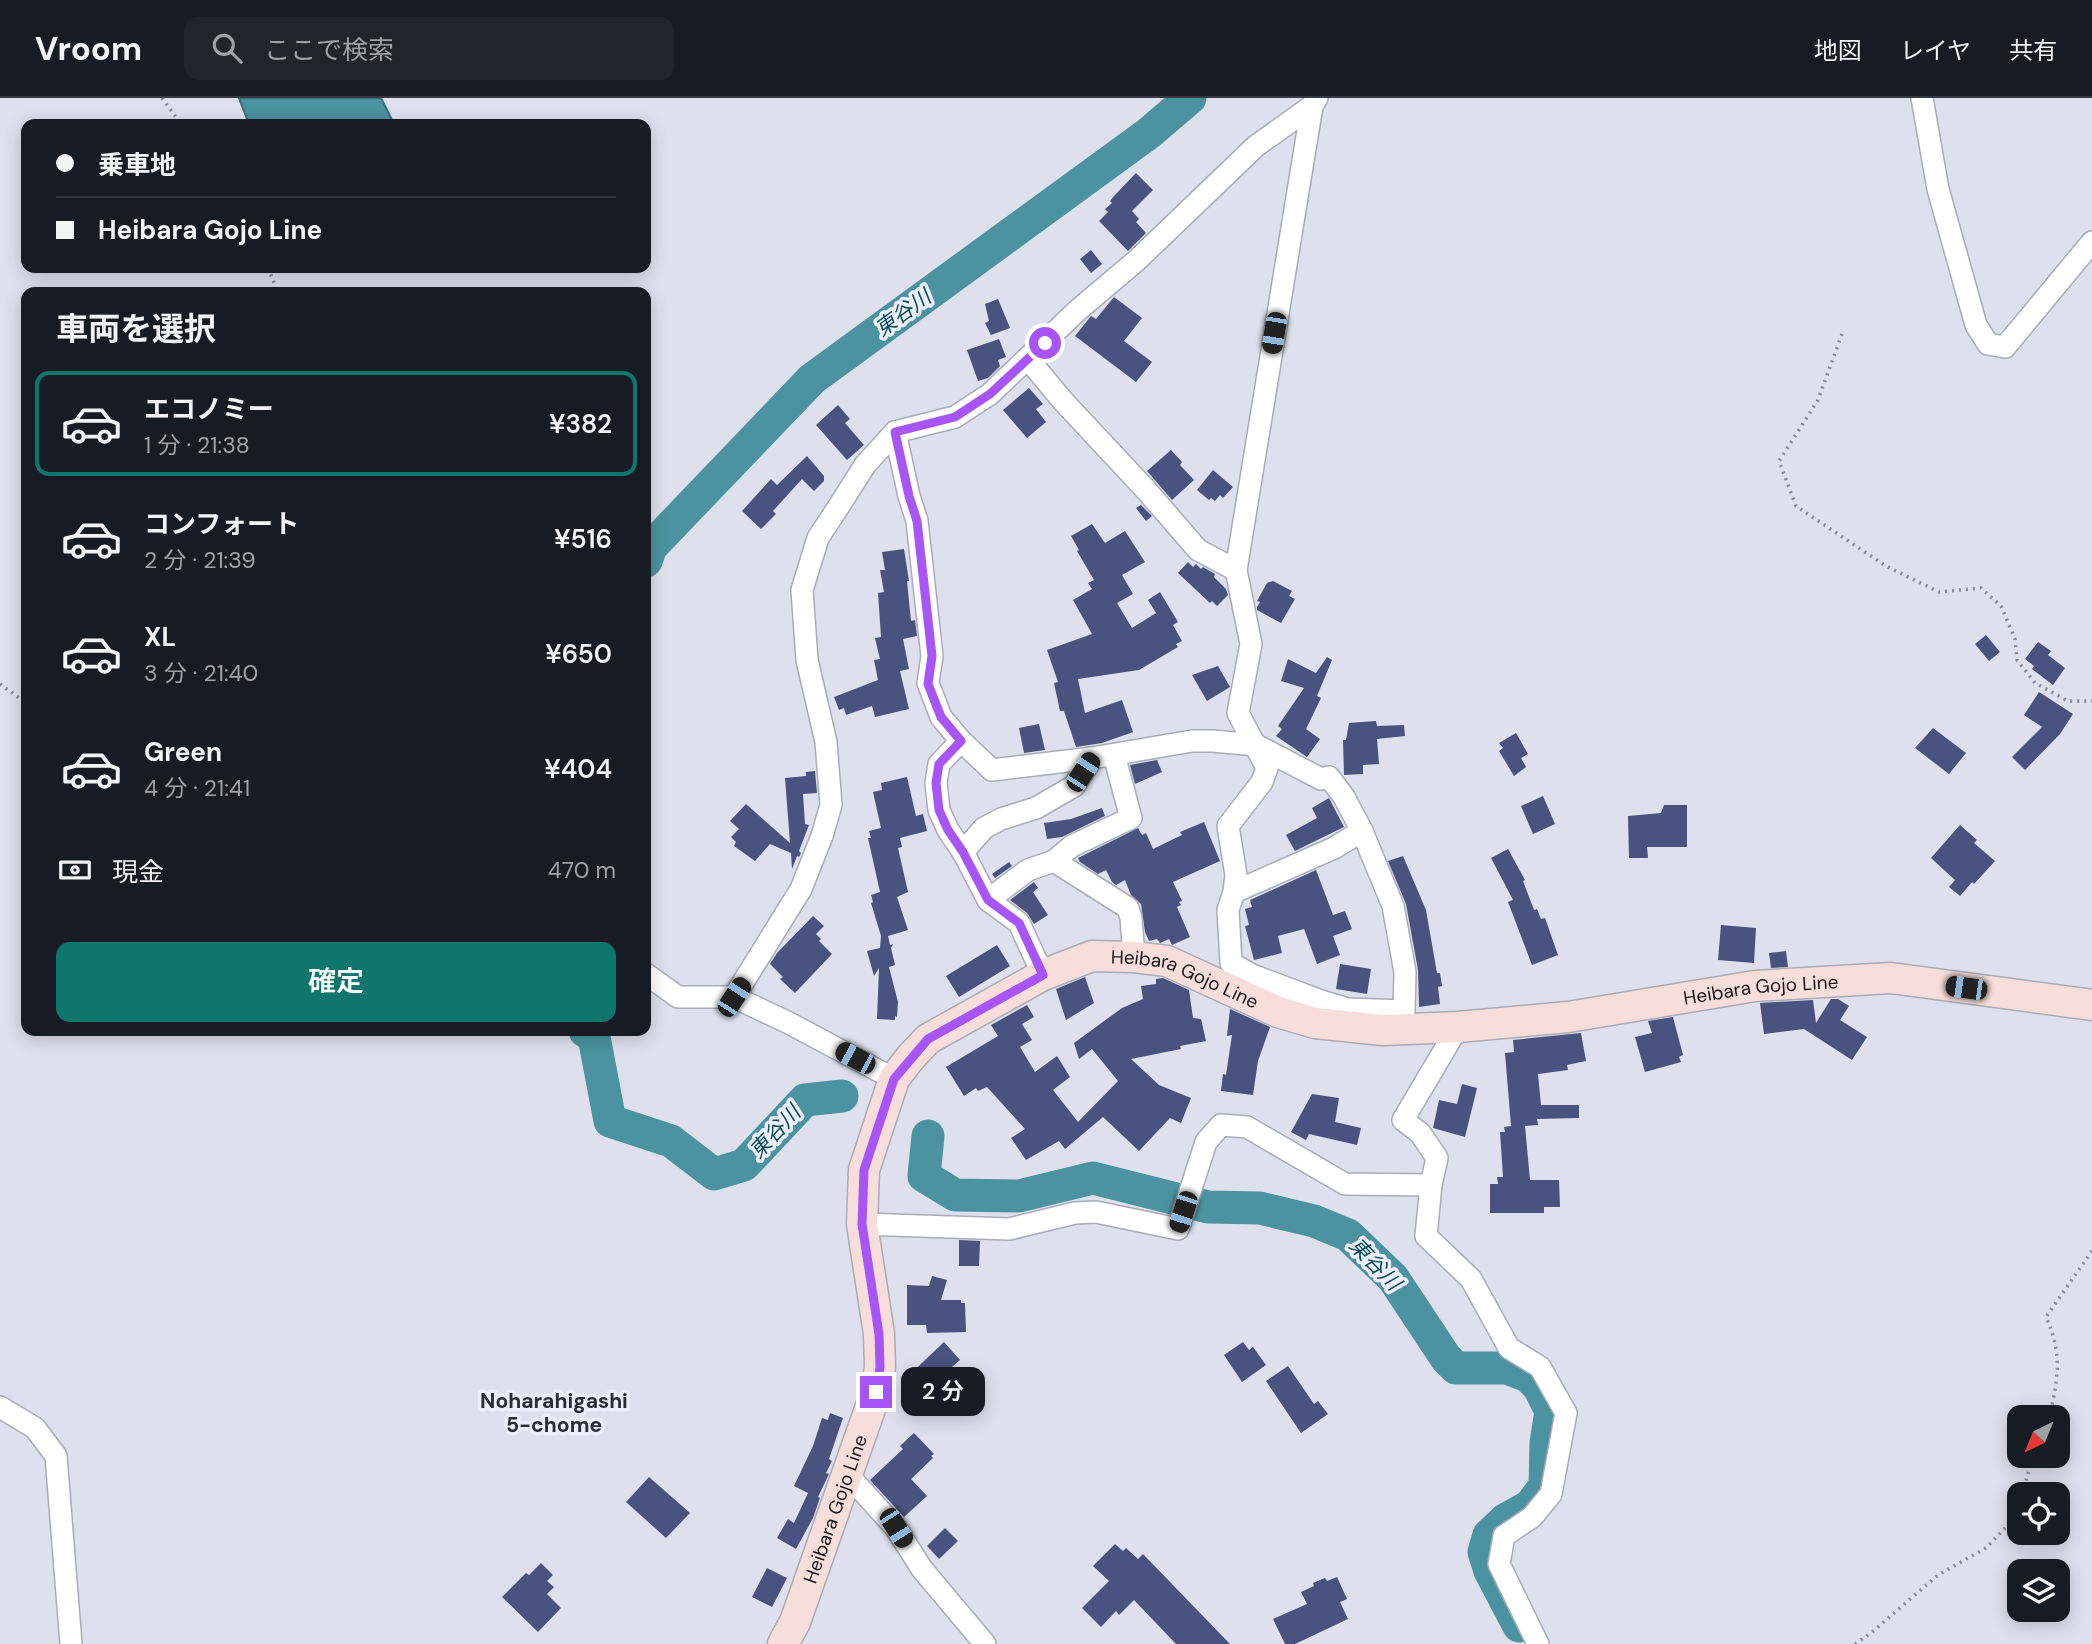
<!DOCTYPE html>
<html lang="ja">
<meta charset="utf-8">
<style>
:root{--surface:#171b24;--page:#20242c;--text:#f1f3f6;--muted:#9ea1a6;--line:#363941;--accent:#0f766e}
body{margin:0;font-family:"DM Sans","Noto Sans JP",sans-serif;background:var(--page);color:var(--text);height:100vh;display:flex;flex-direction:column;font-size:26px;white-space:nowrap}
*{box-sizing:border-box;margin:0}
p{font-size:23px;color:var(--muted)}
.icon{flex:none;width:38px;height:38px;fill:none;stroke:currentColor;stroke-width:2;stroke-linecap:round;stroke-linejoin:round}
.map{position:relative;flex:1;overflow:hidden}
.drawer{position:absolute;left:21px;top:189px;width:630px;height:749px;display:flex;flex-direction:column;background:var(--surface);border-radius:14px;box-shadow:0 4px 18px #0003}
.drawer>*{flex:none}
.guide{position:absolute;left:21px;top:21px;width:630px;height:154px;border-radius:14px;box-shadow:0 4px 18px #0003;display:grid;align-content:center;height:154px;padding:0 35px;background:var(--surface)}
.needle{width:46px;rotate:223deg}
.fabs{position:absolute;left:2007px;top:1307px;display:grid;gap:14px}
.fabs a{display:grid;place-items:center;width:63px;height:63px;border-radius:14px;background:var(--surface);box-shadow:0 4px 18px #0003;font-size:35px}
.end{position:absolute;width:32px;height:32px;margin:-16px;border:9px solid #a855f7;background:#fff;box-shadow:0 0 0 4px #fff}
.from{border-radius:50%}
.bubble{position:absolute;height:49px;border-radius:14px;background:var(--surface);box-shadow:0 4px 18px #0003;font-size:23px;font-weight:600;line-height:49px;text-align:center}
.car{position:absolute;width:21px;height:42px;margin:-21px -10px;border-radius:9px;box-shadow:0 0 5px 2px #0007;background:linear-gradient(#222 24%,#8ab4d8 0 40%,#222 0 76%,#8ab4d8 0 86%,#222 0)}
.guide b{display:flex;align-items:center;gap:24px;height:66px;font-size:26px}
.guide b+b{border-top:2px solid var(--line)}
.guide i{width:18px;height:18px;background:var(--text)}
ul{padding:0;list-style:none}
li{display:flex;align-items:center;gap:21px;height:105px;margin:0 14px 10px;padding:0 21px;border:4px solid transparent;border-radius:14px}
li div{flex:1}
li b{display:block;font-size:26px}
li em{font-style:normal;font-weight:600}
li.current{border-color:var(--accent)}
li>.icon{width:63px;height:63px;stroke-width:1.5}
h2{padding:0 35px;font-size:32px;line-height:84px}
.pay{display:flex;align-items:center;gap:18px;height:77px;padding:0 35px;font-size:26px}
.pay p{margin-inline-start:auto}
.cta{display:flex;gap:14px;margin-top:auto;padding:14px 35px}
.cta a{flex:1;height:80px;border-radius:14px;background:var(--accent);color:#fff;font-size:28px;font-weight:600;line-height:80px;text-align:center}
header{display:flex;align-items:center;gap:42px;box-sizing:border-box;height:98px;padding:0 35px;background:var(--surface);border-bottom:2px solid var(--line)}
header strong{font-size:33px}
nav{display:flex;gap:38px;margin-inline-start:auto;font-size:24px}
.search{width:490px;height:63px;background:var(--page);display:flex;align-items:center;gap:18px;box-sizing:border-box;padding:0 24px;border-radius:14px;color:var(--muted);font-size:26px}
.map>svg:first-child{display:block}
</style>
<header>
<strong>Vroom</strong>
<div class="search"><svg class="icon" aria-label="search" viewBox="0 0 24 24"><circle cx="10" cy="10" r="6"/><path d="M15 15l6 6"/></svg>ここで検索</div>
<nav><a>地図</a><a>レイヤ</a><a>共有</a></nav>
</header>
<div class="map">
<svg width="2092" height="1546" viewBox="0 0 2092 1546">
<rect width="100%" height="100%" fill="#dee1ed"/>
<path fill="#4b93a0" stroke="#3b6e78" stroke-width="2" d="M239 0H381L394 26H249Z"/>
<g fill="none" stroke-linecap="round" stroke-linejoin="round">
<g stroke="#4b93a0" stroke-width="33">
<path d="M646 463 651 449 812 281 1149 35 1190 0"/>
<path d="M585 933 594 939 610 1023 671 1043 714 1076 744 1067 805 1002 842 998"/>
<path d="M928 1038 924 1078 955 1097 1019 1098 1093 1080 1208 1109 1260 1110 1314 1123 1348 1137 1393 1180 1446 1260 1456 1270H1507L1528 1278 1539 1289 1551 1313 1546 1345 1545 1388 1530 1408 1505 1422 1489 1437 1484 1454 1490 1473 1519 1528"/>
</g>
</g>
<g fill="#4a527f">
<path d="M1136 75 1153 92 1132 113 1139 121 1136 124 1146 135 1128 153 1099 123 1108 114 1105 111 1112 105 1110 103 1114 98Z"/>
<path d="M1091 152 1102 166 1091 175 1080 161Z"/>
<path d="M1114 199 1142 220 1124 243 1152 264 1136 284 1075 238 1091 218 1096 221Z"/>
<path d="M998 201 1010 230 991 237 985 225 989 223 985 206Z"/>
<path d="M999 241 1006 259 998 262 1000 268 988 280 978 283 967 252Z"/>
<path d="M1029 290 1043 306 1036 311 1046 324 1027 340 1003 312Z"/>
<path d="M838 307 850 321 845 325 864 347 847 362 816 327Z"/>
<path d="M1171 352 1182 364 1180 367 1194 382 1172 402 1147 373Z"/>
<path d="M807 358 824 378V383L814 393 802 381 773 413 776 416 761 431 742 413 771 381 777 387Z"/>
<path d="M1213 372 1233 389 1223 400 1220 397 1215 403 1211 400 1209 402 1197 392Z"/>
<path d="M1141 407 1152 418 1146 423 1136 410Z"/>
<path d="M1092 426 1105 445 1125 433 1145 464 1122 477 1133 496 1117 505 1132 530 1156 515 1148 502 1160 494 1178 524 1173 527 1182 543 1176 546 1178 549 1139 572 1078 581 1085 615 1122 602 1133 634 1102 645 1076 649 1064 613H1060L1054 585 1058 584 1047 552 1092 536 1073 502 1092 491 1088 485 1094 482 1077 453 1079 452 1071 438Z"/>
<path d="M904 451 909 483H907L911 523 915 522 917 538 903 541 909 571 900 573 909 611 875 619 872 608 846 617 844 610 839 612 834 599 878 582 874 562 880 561 875 540 881 539 878 495 884 494 880 472H885L882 454Z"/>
<path d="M1188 464 1193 469 1196 466 1201 471 1203 469 1215 476 1214 479 1226 491 1228 497 1217 508 1212 503 1210 505 1178 475Z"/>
<path d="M1273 483 1292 493 1289 498 1295 501 1281 525 1257 512V509L1260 504 1257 503 1267 485Z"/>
<path d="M1986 537 2000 554 1989 563 1975 546Z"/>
<path d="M2038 544 2051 553 2048 557 2065 570 2053 587 2032 571 2034 568 2025 561Z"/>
<path d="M1327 559 1332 562 1317 598 1321 600 1306 631 1320 641 1307 659 1276 638 1282 631 1278 628 1304 590 1281 583 1288 561 1316 575Z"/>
<path d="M1218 568 1230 589 1207 603 1192 577Z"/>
<path d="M2039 594 2073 616 2060 636 2025 672 2012 659 2042 629 2024 617Z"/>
<path d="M1376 623 1377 628 1404 627 1405 638 1377 641 1379 666 1363 667V676L1344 677 1343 642H1346L1349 625Z"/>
<path d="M1039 626 1045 652 1024 655 1019 630Z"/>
<path d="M1933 630 1966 655 1949 676 1915 650Z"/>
<path d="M1516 635 1528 656 1521 660 1526 669 1514 678 1499 653 1503 650 1499 645Z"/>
<path d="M1157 662 1162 674 1135 686 1130 667Z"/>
<path d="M815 673 817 695 803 696 805 726 809 727 799 753 801 755 799 759 797 758 792 771 791 755 770 746 755 763 734 748 736 744 731 739 739 731 730 723 746 706 790 745 785 680 806 678V674Z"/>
<path d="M907 679 916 718 923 716 927 733 900 740 902 749 898 750 908 794 897 799 908 832 888 838 890 847 893 846 891 850 895 867 889 869 898 904 897 919 895 918V922L877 921 879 870 874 878 867 853 880 850 881 838 871 805 873 804 871 797 880 794 868 740H871L869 733 881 730 873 694 882 692 881 685Z"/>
<path d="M1543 698 1555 726 1533 736 1521 708Z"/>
<path d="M1329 700 1344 729 1295 753 1286 737 1317 720 1312 710Z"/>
<path d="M1664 707H1687V749H1647L1648 760H1629L1628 718 1661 715Z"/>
<path d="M1102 710 1105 718 1062 739 1047 741 1044 725 1071 721Z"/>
<path d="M1204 724 1220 763 1173 784 1182 803 1179 804 1181 807 1177 809 1190 839 1172 847 1169 841 1160 845 1157 841 1149 843 1145 834 1141 806 1131 797 1125 782 1116 787 1112 784 1106 772 1098 776 1080 764 1078 760 1138 730 1142 737 1146 735 1153 751 1182 737 1180 734Z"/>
<path d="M1960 727 1977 742 1974 745 1995 763 1974 786 1972 784 1960 798 1949 789 1955 782 1931 760Z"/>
<path d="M1508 751 1525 782 1523 783 1534 812 1537 811 1541 821 1545 820 1558 857 1532 867 1508 804 1513 802 1491 760Z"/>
<path d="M1403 758 1426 812 1437 875H1440L1442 888 1438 889 1440 906 1419 909 1418 872 1406 806 1388 763Z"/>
<path d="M1009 764 1012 768 995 780 992 776Z"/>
<path d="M1316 772 1333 817 1345 813 1352 831 1333 838 1340 857 1317 866 1304 831 1278 838 1282 855 1254 862 1245 828 1249 827 1245 811 1252 809 1250 802Z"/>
<path d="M1034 784 1038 790 1033 794 1048 817 1034 826 1027 815 1010 802Z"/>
<path d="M813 818 824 828 816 836 821 841 819 843 832 856 795 895 780 881 783 879 770 866 777 855Z"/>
<path d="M1721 827 1756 830 1754 865 1718 862Z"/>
<path d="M997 847 1010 868 959 899 946 878Z"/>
<path d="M1786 853 1788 869 1771 870 1769 855Z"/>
<path d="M1340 866 1371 871 1367 896 1336 891Z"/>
<path d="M1085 879 1094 905 1066 922 1056 891Z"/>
<path d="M1163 880 1189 892 1193 920 1201 921 1206 943 1180 948 1181 951 1131 961 1159 987 1191 1000 1181 1025 1170 1020 1139 1053 1103 1019 1065 1051 1059 1043 1026 1062 1011 1040 1025 1031 987 989 978 993 976 990 964 998 946 969 998 938 991 927 1027 907 1034 919 1022 926 1032 942 1020 949 1035 974 1057 958 1070 979 1053 992 1078 1024 1118 983 1092 951 1079 961 1074 945 1122 910 1143 901 1141 888 1156 886V881Z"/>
<path d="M1831 901H1838L1849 908 1840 922 1867 939 1852 962 1804 931 1764 936 1760 905 1813 902 1816 925Z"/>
<path d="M1230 911 1270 929 1258 963 1253 997 1221 993 1223 976 1226 977 1232 937 1227 938Z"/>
<path d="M1673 919 1683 957 1679 959 1681 964 1645 974 1635 939 1652 935 1648 923Z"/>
<path d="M1581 935 1586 963 1567 967 1568 972 1538 976 1541 1007H1579V1020L1537 1021 1538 1027 1525 1028 1530 1082H1559L1560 1109H1544V1115H1490V1086H1498L1497 1079H1503L1500 1034H1505L1504 1029 1511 1028 1505 955 1514 954 1513 942Z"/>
<path d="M1462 986 1477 990 1465 1039 1433 1030 1439 1002 1457 1006Z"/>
<path d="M1312 996 1339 1000 1335 1024 1361 1030 1357 1047 1309 1036 1306 1042 1291 1034Z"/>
<path d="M959 1142 980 1143 979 1168H959Z"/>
<path d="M932 1178 947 1182 941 1202H961V1205H965L966 1234 927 1235 926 1227H907V1187L929 1188Z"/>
<path d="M944 1244 960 1262 918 1298 904 1282Z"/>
<path d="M1243 1244 1249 1252 1253 1249 1266 1267 1242 1284 1224 1257Z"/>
<path d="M1288 1268 1314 1306 1318 1303 1328 1316 1301 1335 1266 1283Z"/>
<path d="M830 1315 843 1320 829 1361 832 1363 826 1375 829 1376 818 1399 820 1400 813 1420 796 1451 777 1440 788 1421 794 1425 808 1395 794 1388 813 1348 822 1320 828 1322Z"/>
<path d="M914 1335 934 1356 931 1358 933 1360 911 1381 927 1398 904 1419 870 1382 903 1351 900 1348Z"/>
<path d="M649 1379 690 1415 666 1440 626 1404Z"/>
<path d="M945 1430 958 1443 939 1461 927 1448Z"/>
<path d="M1115 1446 1123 1453 1126 1450 1138 1461 1143 1456 1230 1546H1176L1134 1502 1119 1517 1116 1513 1101 1529 1082 1510 1109 1483 1093 1468Z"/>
<path d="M541 1465 553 1477 547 1483 554 1489 547 1496 561 1510 538 1534 502 1499 526 1475 529 1477Z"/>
<path d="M767 1470 787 1480 772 1509 752 1499Z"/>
<path d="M1337 1479 1347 1501 1340 1504 1348 1521 1295 1546H1285L1273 1521 1307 1506 1301 1494 1314 1488 1313 1485 1325 1480 1327 1483Z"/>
</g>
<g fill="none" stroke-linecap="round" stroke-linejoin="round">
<defs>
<g id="minor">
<path d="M1922 0 1938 91 1976 227 1988 246 2005 249 2092 144"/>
<path d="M1312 8 1236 472 1251 546 1238 615 1267 670 1262 684 1228 728 1236 777 1234 794 1228 812 1231 865 1252 877 1321 903 1318 916"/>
<path d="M1028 261 1063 303 1147 393 1198 452 1236 472"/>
<path d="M895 334 909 398 917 423 932 558 928 585 941 619 961 643 992 672 1092 660 1192 643H1213L1256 647 1321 681 1329 679 1344 699 1362 733 1393 808 1405 874 1404 913 1348 911 1321 903"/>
<path d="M961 643 939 666 936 685 939 712 948 732 963 754 988 802 1019 825 1043 877"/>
<path d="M963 754 984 730 1001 721 1036 710 1074 688 1092 660"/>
<path d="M1054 763 1072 748 1131 720 1114 657"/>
<path d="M1234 794 1334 750 1362 733"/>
<path d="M988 802 1028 772 1054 763 1128 810 1131 820 1134 859"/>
<path d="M646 876 678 899H734L789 925 894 981"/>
<path d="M734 899 801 791 822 738 831 707 826 644 807 562 802 492 818 440 839 408 865 367 895 334 955 319 990 296 1078 212 1136 163 1256 48 1312 8 1317 0"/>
<path d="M1458 929 1403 1022 1420 1035 1437 1060 1431 1087 1426 1138 1471 1181 1509 1250 1540 1269 1566 1315 1551 1396 1532 1419 1504 1438 1499 1466 1538 1546"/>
<path d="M862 1126 1009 1131 1075 1115 1096 1114 1178 1131 1206 1044 1221 1027 1247 1029 1345 1086 1431 1087"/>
<path d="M0 1309 35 1330 56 1358 71 1546"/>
<path d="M847 1376 896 1430 922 1471 985 1546"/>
</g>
<g id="secondary">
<path id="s1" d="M783 1546 795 1524 876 1294 880 1269 879 1236 862 1126 864 1072 894 981 910 960 928 941 1043 877 1092 858 1134 859 1167 863 1278 914 1315 925 1383 932 1458 929 1568 919 1755 888 1891 880 2092 907"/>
</g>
</defs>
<use href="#minor" stroke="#a9abb6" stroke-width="24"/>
<use href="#secondary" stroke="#a9abb6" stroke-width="33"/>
<g stroke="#868991" stroke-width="3.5" stroke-dasharray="2 5" stroke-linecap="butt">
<path d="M162 0 181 26"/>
<path d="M268 170 278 194"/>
<path d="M1842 236 1818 302 1779 363 1796 408 1886 468 1939 494 1981 490 2001 508 2015 541 2017 562 2035 585 2068 603H2092"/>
<path d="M0 586 26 605"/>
<path d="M2049 1320C2058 1282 2063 1256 2046 1219L2092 1153"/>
<path d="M2022 1396 2033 1358"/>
<path d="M1855 1546 1871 1535 1938 1477 1986 1450 2007 1428 2020 1401"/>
</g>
<use href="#minor" stroke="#fff" stroke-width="21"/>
<use href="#secondary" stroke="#f8deda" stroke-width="30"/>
</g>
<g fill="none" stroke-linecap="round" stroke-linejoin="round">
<path stroke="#a855f7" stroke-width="9" d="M876 1294 880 1269 879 1236 862 1126 864 1072 894 981 928 941 1043 877 1019 825 988 802 963 754 948 732 939 712 936 685 939 666 961 643 941 619 928 586 932 558 917 423 909 398 895 334 955 319 990 296 1045 245"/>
</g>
<g text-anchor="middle" stroke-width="7" stroke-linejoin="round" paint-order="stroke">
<g font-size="19" fill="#17181c" stroke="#eceefa">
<text dy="7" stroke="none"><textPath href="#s1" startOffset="922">Heibara Gojo Line</textPath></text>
<text dy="7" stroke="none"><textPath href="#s1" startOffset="1510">Heibara Gojo Line</textPath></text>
<text dy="7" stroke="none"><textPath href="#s1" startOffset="145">Heibara Gojo Line</textPath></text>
</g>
<g font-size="21" font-style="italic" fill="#094c56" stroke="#eceefa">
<text transform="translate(903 215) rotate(-36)" y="7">東谷川</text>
<text transform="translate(775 1034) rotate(-47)" y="7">東谷川</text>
<text transform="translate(1375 1166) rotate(46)" y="7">東谷川</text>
</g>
<g font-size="21" font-weight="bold" fill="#2b2d36" stroke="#eceefa">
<text x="554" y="1310">Noharahigashi<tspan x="554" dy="24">5-chome</tspan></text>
</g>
</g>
</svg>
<div class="fabs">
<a><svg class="needle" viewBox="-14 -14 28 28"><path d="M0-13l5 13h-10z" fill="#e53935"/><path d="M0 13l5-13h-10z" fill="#9ea1a6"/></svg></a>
<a><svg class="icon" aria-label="locate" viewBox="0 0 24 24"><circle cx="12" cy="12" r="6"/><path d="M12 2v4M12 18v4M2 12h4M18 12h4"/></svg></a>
<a><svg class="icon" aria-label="layers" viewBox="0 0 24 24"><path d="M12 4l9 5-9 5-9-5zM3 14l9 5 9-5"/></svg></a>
</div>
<i class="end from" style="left:1045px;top:245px"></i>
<i class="end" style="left:876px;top:1294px"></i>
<div class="bubble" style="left:901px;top:1269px;width:84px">2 分</div>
<i class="car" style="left:1274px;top:235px;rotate:189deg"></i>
<i class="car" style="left:1083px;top:674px;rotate:33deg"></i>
<i class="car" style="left:1966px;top:890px;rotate:278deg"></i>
<i class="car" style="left:734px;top:899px;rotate:33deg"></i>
<i class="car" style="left:855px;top:960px;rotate:298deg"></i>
<i class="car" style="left:1183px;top:1114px;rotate:198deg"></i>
<i class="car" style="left:896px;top:1430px;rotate:148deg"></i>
<div class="guide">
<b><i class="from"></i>乗車地</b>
<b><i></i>Heibara Gojo Line</b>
</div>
<section class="drawer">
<h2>車両を選択</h2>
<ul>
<li class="current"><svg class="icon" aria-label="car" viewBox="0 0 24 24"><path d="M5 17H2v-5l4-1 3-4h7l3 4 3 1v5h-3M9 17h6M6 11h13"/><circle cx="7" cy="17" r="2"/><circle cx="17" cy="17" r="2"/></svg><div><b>エコノミー</b><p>1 分 · 21:38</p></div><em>¥382</em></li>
<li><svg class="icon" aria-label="car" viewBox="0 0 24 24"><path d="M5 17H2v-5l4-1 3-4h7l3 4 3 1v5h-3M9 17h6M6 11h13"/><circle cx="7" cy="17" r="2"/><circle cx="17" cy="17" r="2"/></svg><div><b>コンフォート</b><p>2 分 · 21:39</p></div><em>¥516</em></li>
<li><svg class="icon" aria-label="car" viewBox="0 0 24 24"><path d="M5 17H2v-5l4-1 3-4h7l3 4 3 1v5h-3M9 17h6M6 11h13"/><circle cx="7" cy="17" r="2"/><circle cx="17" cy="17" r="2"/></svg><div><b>XL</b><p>3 分 · 21:40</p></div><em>¥650</em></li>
<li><svg class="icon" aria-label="car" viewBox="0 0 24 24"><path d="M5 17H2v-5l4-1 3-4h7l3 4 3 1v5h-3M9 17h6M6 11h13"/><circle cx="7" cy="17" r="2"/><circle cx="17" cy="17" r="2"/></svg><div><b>Green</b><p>4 分 · 21:41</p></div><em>¥404</em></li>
</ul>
<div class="pay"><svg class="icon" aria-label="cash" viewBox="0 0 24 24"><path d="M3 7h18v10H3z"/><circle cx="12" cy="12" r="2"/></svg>現金<p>470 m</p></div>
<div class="cta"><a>確定</a></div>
</section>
</div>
